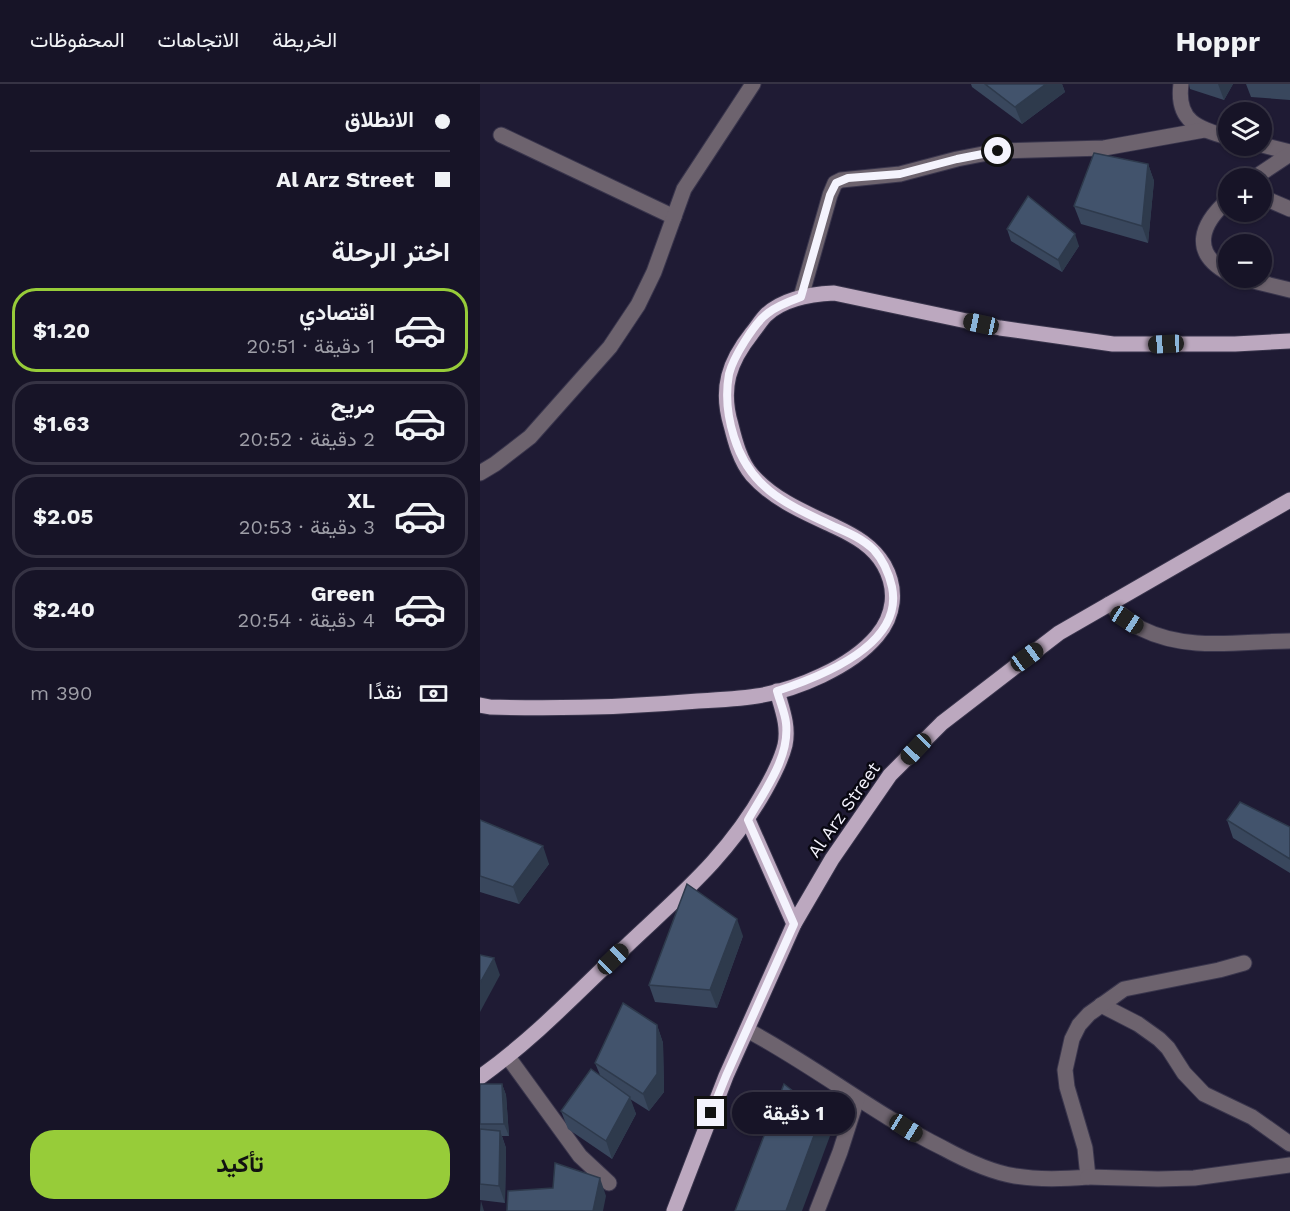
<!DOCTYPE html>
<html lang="ar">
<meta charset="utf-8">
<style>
:root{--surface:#171427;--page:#242133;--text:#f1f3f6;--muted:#9e9ea7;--line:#363344;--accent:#97cc39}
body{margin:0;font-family:"Work Sans",Vazirmatn,sans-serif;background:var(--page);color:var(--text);direction:rtl;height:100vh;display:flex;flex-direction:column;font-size:22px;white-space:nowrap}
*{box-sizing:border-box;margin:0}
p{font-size:20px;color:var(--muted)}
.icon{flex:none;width:33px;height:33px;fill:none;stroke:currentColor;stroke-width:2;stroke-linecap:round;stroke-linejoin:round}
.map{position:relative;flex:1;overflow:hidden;direction:ltr}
.panel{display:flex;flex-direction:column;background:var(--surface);width:480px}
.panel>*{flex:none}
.guide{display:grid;align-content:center;height:132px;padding:0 30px;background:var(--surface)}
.buttons{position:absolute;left:738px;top:18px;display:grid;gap:12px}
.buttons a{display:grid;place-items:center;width:54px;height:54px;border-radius:50%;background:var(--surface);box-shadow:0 2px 4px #0004,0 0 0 2px var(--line);font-size:30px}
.end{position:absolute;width:27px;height:27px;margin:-14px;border:8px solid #f4f3fd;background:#111;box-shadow:0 0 0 3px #111}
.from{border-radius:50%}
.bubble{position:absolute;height:42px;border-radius:21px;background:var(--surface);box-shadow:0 2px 4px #0004,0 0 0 2px var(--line);font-size:20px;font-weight:700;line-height:42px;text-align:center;direction:rtl}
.car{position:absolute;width:18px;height:36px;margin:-18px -9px;border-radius:8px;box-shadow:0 0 4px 2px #0007;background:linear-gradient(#222 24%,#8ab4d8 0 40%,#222 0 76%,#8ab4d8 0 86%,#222 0)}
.guide b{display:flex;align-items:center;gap:21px;height:57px;font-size:22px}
.guide b+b{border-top:2px solid var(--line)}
.guide i{width:15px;height:15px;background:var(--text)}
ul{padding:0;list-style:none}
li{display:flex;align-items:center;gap:18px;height:84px;margin:0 12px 9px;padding:0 18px;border:3px solid var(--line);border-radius:24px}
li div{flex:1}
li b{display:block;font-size:22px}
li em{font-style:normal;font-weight:700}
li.on{border-color:var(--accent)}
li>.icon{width:54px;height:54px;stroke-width:1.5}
h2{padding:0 30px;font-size:27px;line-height:72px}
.pay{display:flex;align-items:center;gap:15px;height:66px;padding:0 30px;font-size:22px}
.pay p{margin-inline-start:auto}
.primary-button{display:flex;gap:12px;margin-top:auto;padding:12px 30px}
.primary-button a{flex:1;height:69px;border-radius:24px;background:var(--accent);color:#111;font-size:24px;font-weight:700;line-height:69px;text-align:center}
header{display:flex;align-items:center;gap:36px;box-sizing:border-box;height:84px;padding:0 30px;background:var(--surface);border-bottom:2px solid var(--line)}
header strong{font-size:28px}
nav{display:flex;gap:33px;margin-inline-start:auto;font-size:21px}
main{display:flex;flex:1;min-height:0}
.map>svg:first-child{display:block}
</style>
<header>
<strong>Hoppr</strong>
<nav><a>الخريطة</a><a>الاتجاهات</a><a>المحفوظات</a></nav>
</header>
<main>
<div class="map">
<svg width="810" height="1127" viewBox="0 0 810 1127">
<rect width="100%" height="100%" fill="#1f1b34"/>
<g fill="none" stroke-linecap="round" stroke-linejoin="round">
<defs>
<g id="minor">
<path d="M701 0C696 37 718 45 748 53"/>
<path d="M21 51 194 133"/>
<path d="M782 61 810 68"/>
<path d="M774 94 810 70"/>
<path d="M782 113 810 125"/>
<path d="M748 116C721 140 710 168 748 189"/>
<path d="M761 194 810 206"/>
<path d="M321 213 350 111 355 99 361 96 420 90 477 75 518 67 624 64 724 46"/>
<path d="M0 389 15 380 50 353 130 263 158 221 174 188 204 105 273 0"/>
<path d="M629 520C639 529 650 539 662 545 708 568 761 557 810 557"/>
<path d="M621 921 658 940 679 955 688 964 704 989 724 1010 772 1033 810 1060"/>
<path d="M267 946C335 982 394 1030 463 1064 485 1076 510 1088 535 1092 559 1096 584 1095 608 1093L605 1064 587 1003 585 986 592 955 599 941 609 930 644 905 739 886 764 879"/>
<path d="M28 973 100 1072 129 1099"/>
<path d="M608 1093 678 1095 714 1094 810 1081"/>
<path d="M337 1127 360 1068 377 1015"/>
</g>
<g id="major">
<path d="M0 621 10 623C80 625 149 623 218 617 238 616 258 615 277 612 316 606 371 583 397 552 414 532 418 506 404 481 393 462 375 452 356 443 326 429 294 416 272 391 260 377 255 357 251 341 240 304 249 278 272 249 277 243 281 236 286 231 304 214 331 210 354 209L520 244 633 260H755L810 257"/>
<path d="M268 736 314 840"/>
<path d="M0 993C51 957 94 912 139 869 195 815 246 776 285 706 293 692 301 677 305 661 309 642 302 625 297 607"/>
<path d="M194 1127 246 992 314 840 352 775 410 691 462 639 579 549 810 416"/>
</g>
</defs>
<use href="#minor" stroke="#39354c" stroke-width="17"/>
<use href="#major" stroke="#39354c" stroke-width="17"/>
<use href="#minor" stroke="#6d636e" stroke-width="15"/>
<use href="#major" stroke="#bca8bf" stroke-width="15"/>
</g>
<g fill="#39475d">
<path d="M491 0H582L585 8 542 40 492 3Z"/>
<path d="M709 0H753L744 16 710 5Z"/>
<path d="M766 0H810V16L771 13Z"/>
<path d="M668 80 674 97 668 159 601 140 594 122Z"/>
<path d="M527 145 599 162 582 188 531 157Z"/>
<path d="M0 736 69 780 39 820 0 808Z"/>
<path d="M747 736 810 743V789L753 754Z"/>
<path d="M263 852 237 924 175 918 169 901Z"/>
<path d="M177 941 183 959 184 1008 169 1027 150 1015 156 1030 132 1075 88 1045 81 1027 120 991 115 979Z"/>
<path d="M0 1000H22L26 1011 29 1052H22L26 1064 25 1119 0 1116Z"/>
</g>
<g fill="#2e3a4c">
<path d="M566 0H582L585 8 542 40 535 23Z"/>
<path d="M738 0H753L744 16Z"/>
<path d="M668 80 674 97 668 159 662 142Z"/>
<path d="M595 150 599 162 582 188 578 176Z"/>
<path d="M63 762 69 780 39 820 33 803Z"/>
<path d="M257 835 263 852 237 924 230 906Z"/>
<path d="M14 874 20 891 0 928V899Z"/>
<path d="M177 941 183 959 184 1008 169 1027 163 1010Z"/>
<path d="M22 1000 26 1011 29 1052 24 1040Z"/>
<path d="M150 1013 156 1030 132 1075 126 1057Z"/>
<path d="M342 1030 350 1052 322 1127H306Z"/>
<path d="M20 1047 26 1064 25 1119 19 1102Z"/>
<path d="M120 1094 126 1112 123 1127H113Z"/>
<path d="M1 1117 4 1127H0Z"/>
</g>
<g fill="#42536c" stroke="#2e3a4c" stroke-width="1.5">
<path d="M505 0H566L535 23Z"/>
<path d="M614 69 668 80 662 142 594 122Z"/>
<path d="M548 112 595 150 578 176 527 145Z"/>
<path d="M760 718 810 743V775L747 736Z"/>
<path d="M0 736 63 762 33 803 0 792Z"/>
<path d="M207 800 257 835 230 906 169 901Z"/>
<path d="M0 871 14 874 0 899Z"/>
<path d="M143 919 177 941V990L163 1010 115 979Z"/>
<path d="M111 985 150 1013 126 1057 81 1027Z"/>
<path d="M0 1000H22L24 1040H0Z"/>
<path d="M304 1000 342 1030 306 1127H255Z"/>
<path d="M0 1045 20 1047 19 1102 0 1100Z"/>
<path d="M75 1079 120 1094 113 1127H27L28 1107 73 1104Z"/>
</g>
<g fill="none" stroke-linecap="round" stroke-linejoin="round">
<path stroke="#f4f3fd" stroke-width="8" d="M231 1029 246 992 314 840 268 736C284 707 310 674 306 639 305 629 300 618 297 607 340 593 424 561 412 503 409 490 403 476 394 466 383 455 369 449 355 443 309 421 270 406 254 353 247 331 245 312 249 290 253 274 274 239 288 229 297 222 310 217 321 213L350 111 356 99 368 94 420 90 477 75 518 67"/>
</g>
<g text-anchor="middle" stroke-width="5" stroke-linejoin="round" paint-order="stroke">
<g font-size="18" fill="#f4f3fd" stroke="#090812">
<text transform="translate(364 726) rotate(-55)" y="6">Al Arz Street</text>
</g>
</g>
</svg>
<div class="buttons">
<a><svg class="icon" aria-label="layers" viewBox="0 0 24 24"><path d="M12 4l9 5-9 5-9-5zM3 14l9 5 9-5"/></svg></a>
<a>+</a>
<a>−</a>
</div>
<i class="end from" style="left:518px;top:67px"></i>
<i class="end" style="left:231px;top:1029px"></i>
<div class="bubble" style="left:252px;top:1008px;width:123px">1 دقيقة</div>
<i class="car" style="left:501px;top:240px;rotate:282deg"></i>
<i class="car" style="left:686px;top:260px;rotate:267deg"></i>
<i class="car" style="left:647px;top:536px;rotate:123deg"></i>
<i class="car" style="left:547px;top:573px;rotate:54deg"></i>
<i class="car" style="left:436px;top:665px;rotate:224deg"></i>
<i class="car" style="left:133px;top:875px;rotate:46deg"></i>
<i class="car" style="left:426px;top:1044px;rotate:122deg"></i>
</div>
<section class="panel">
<div class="guide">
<b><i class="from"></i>الانطلاق</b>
<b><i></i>Al Arz Street</b>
</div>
<h2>اختر الرحلة</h2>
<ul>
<li class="on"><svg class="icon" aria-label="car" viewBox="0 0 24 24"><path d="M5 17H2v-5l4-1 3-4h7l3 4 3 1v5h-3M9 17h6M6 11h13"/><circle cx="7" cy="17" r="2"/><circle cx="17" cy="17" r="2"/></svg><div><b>اقتصادي</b><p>1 دقيقة · 20:51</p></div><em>$1.20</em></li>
<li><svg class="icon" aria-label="car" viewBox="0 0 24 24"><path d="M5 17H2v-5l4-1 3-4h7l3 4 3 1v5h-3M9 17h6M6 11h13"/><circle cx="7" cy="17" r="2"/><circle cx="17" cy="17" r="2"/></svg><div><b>مريح</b><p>2 دقيقة · 20:52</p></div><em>$1.63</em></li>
<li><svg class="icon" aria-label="car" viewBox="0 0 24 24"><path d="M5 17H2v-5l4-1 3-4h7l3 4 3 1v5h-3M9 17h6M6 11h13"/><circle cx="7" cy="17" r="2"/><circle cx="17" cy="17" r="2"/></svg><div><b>XL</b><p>3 دقيقة · 20:53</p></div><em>$2.05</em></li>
<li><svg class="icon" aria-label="car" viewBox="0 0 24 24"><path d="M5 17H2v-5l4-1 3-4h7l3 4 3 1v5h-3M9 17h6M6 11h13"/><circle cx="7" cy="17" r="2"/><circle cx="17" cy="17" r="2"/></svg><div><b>Green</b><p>4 دقيقة · 20:54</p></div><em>$2.40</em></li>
</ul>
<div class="pay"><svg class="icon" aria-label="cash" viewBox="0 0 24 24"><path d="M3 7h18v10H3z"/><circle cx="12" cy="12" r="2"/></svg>نقدًا<p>390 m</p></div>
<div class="primary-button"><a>تأكيد</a></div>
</section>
</main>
